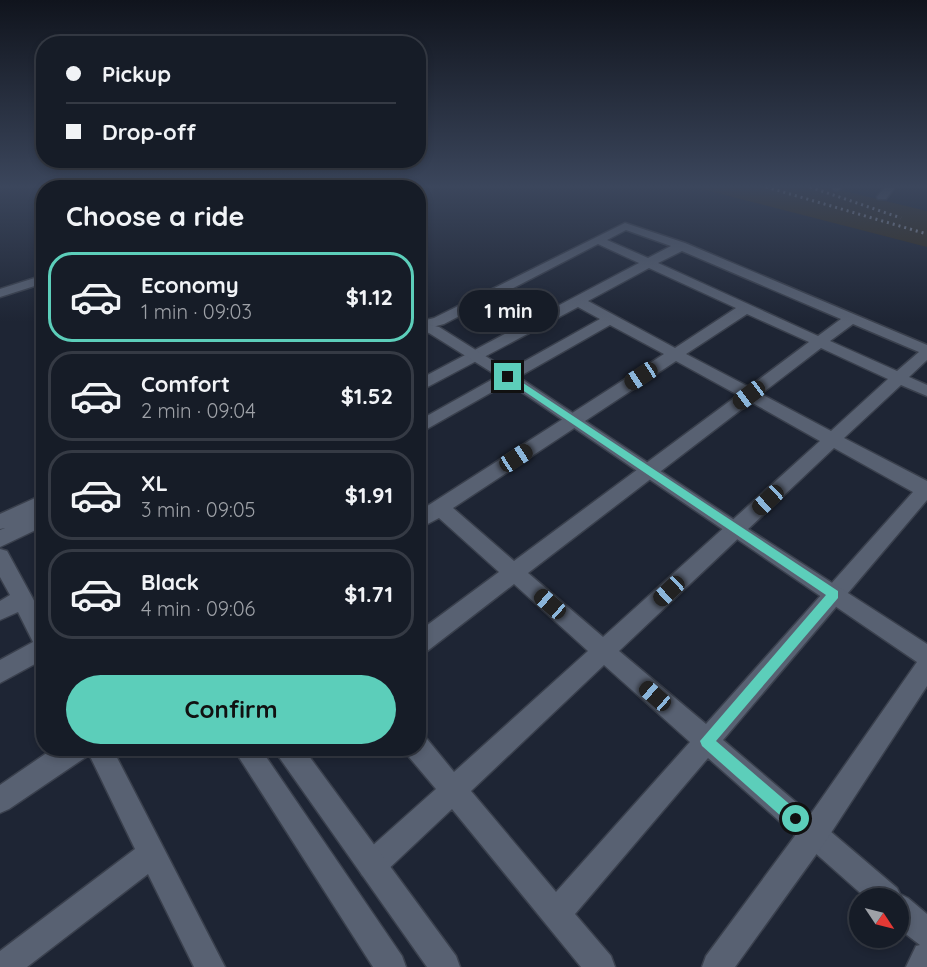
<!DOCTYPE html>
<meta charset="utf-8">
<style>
:root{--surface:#161c27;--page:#1f252f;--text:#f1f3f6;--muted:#9ea1a7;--line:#353a44;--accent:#5cceba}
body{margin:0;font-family:Quicksand,sans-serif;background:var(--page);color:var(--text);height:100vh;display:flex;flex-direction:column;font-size:22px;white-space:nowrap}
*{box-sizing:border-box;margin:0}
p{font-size:20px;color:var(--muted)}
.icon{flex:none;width:33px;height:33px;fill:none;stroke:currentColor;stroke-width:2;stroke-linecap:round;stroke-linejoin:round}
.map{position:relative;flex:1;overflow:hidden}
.panel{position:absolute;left:36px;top:180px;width:390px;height:576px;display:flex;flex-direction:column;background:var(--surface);border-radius:24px;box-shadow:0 3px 9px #0003,0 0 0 2px var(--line)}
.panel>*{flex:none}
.banner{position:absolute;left:36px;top:36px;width:390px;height:132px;border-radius:24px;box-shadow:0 3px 9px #0003,0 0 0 2px var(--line);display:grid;align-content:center;height:132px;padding:0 30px;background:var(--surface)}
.needle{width:39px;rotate:125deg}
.buttons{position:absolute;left:849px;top:888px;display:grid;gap:12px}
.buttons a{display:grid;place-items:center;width:60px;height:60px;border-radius:50%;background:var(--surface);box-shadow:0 3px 9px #0003,0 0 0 2px var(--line);font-size:30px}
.end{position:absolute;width:27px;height:27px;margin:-14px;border:8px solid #5cceba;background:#111;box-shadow:0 0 0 3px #111}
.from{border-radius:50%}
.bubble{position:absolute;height:42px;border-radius:21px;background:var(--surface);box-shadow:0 3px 9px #0003,0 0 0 2px var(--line);font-size:20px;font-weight:800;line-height:42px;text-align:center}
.car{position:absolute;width:18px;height:36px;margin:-18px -9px;border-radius:8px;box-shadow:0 0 4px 2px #0007;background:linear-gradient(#222 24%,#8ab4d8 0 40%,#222 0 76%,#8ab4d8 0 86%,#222 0)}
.banner b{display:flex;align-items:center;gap:21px;height:57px;font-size:22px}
.banner b+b{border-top:2px solid var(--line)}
.banner i{width:15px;height:15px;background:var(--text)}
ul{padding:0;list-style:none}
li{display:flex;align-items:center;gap:18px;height:90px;margin:0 12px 9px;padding:0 18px;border:3px solid var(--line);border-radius:24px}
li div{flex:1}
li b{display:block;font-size:22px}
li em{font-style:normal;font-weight:800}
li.current{border-color:var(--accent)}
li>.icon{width:54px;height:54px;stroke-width:1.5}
h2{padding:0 30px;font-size:27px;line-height:72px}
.primary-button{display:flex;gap:12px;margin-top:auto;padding:12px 30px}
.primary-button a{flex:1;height:69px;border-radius:36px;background:var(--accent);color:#111;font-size:24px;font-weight:800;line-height:69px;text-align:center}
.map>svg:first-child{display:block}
</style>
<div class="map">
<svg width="927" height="967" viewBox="0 0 927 967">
<rect width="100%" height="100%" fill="#1e2534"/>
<path fill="#342c1b" d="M694 187H827L927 211V247Z"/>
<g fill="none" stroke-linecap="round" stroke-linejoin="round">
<defs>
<g id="minor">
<path d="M833 187H843L837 191 833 190Z"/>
<path d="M885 187H895L886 199H878L877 197Z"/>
<path d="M625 223 685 243 927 345V360L909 377 927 385V396L901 385 844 438 927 481V500L723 740 897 888 900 894 908 898 927 914V967H906L916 946 920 945 898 928V898H866L708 758 575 914 611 956 615 967H581L452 809 382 875 372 879 362 875 358 865 362 855 436 789 409 757 406 748H418V736L427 739 454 772 588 651 514 584 426 652 418 655V632L499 572 439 518 418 529V512L664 354 610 325 418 434V421L600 319 578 307 418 392V380L639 263 598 244 444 324 421 330H418V322L434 318ZM626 230 671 246 648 258 607 240ZM682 251 841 319 818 336 658 263ZM649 268 736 308 675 348 588 301ZM747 314 809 342 749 387 686 354ZM853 324 919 352 897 371 830 341ZM821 348 888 379 831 431 761 394ZM676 361 738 395 514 561 453 508ZM751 402 820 441 603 637 528 573ZM834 448 913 492 706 724 619 651ZM604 665 690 742 556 892 471 791Z"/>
<path d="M44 275V283L0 297V289Z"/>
<path d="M0 549 7 551 44 619V659L0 683V660L33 642 18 612 0 620V601L10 595 0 577Z"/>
<path d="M54 748H112L225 967H194L148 874 27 967H0V951L135 849 88 752 86 757 9 809 0 813V785Z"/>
</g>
<g id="tertiary">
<path d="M418 322 439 327 514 374 742 525 927 644V686L823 845 735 967H702L706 956 803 825 917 662 504 380 429 333 418 330Z"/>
<path d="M233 748H260L402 956 406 967H373Z"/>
<path d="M276 748H303L456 956 460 967H427L279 757Z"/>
</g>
<g id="secondary">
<path d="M216 187H226L227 188H216Z"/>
<path d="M418 313 423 314 428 326 426 329 418 330Z"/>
<path d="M44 494V509L40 511 44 510V526L0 547V530L5 528 0 529V514Z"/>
</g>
</defs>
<use href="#minor" stroke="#3a404d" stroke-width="3"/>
<use href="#tertiary" stroke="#3a404d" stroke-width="3"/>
<use href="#secondary" stroke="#3a404d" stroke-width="3"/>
<use href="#minor" fill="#586172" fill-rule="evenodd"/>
<use href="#tertiary" fill="#586172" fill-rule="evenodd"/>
<use href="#secondary" fill="#586172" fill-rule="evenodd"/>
<g stroke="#9fa4b0" stroke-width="3" stroke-dasharray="2 4" stroke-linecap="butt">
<path d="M766 187 927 234"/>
<path d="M810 187 901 218"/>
</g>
</g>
<linearGradient id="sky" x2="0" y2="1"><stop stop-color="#10141d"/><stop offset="0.58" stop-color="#3b465c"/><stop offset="1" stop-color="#3b465c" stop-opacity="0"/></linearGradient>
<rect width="927" height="322" fill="url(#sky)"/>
<path fill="#5cceba" d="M506 375H511L838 591V598L716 741 801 814 803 819 801 825 796 827 791 825 702 746 700 741 826 595 506 379Z"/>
</svg>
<div class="buttons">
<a><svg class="needle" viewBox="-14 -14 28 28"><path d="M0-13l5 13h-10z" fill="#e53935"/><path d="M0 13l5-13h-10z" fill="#9ea1a7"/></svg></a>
</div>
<i class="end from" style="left:796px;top:819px"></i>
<i class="end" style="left:508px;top:377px"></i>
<div class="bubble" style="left:459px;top:290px;width:99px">1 min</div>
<i class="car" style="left:641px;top:376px;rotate:237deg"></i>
<i class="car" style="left:749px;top:395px;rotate:233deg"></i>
<i class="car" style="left:516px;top:458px;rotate:57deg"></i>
<i class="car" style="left:768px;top:500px;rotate:227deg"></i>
<i class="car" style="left:669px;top:591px;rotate:227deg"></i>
<i class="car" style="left:550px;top:604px;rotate:311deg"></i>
<i class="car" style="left:655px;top:696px;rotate:311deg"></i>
<div class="banner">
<b><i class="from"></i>Pickup</b>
<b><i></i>Drop-off</b>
</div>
<section class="panel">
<h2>Choose a ride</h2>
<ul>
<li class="current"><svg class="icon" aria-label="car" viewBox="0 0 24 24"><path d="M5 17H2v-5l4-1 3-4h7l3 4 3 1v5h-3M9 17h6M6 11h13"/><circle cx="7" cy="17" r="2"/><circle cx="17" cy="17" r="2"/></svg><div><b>Economy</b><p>1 min · 09:03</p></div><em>$1.12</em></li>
<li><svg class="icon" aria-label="car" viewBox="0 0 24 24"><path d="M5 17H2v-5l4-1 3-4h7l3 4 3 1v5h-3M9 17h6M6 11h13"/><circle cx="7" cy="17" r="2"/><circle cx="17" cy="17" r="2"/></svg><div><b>Comfort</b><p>2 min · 09:04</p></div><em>$1.52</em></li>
<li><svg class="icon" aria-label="car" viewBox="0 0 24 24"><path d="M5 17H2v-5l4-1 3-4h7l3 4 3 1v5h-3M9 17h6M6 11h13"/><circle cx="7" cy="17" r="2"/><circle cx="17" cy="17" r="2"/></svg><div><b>XL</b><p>3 min · 09:05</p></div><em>$1.91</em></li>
<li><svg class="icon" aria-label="car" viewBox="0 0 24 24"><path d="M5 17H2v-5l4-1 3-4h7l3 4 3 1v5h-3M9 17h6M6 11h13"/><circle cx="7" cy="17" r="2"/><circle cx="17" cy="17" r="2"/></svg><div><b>Black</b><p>4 min · 09:06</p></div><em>$1.71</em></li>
</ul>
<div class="primary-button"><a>Confirm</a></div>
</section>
</div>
